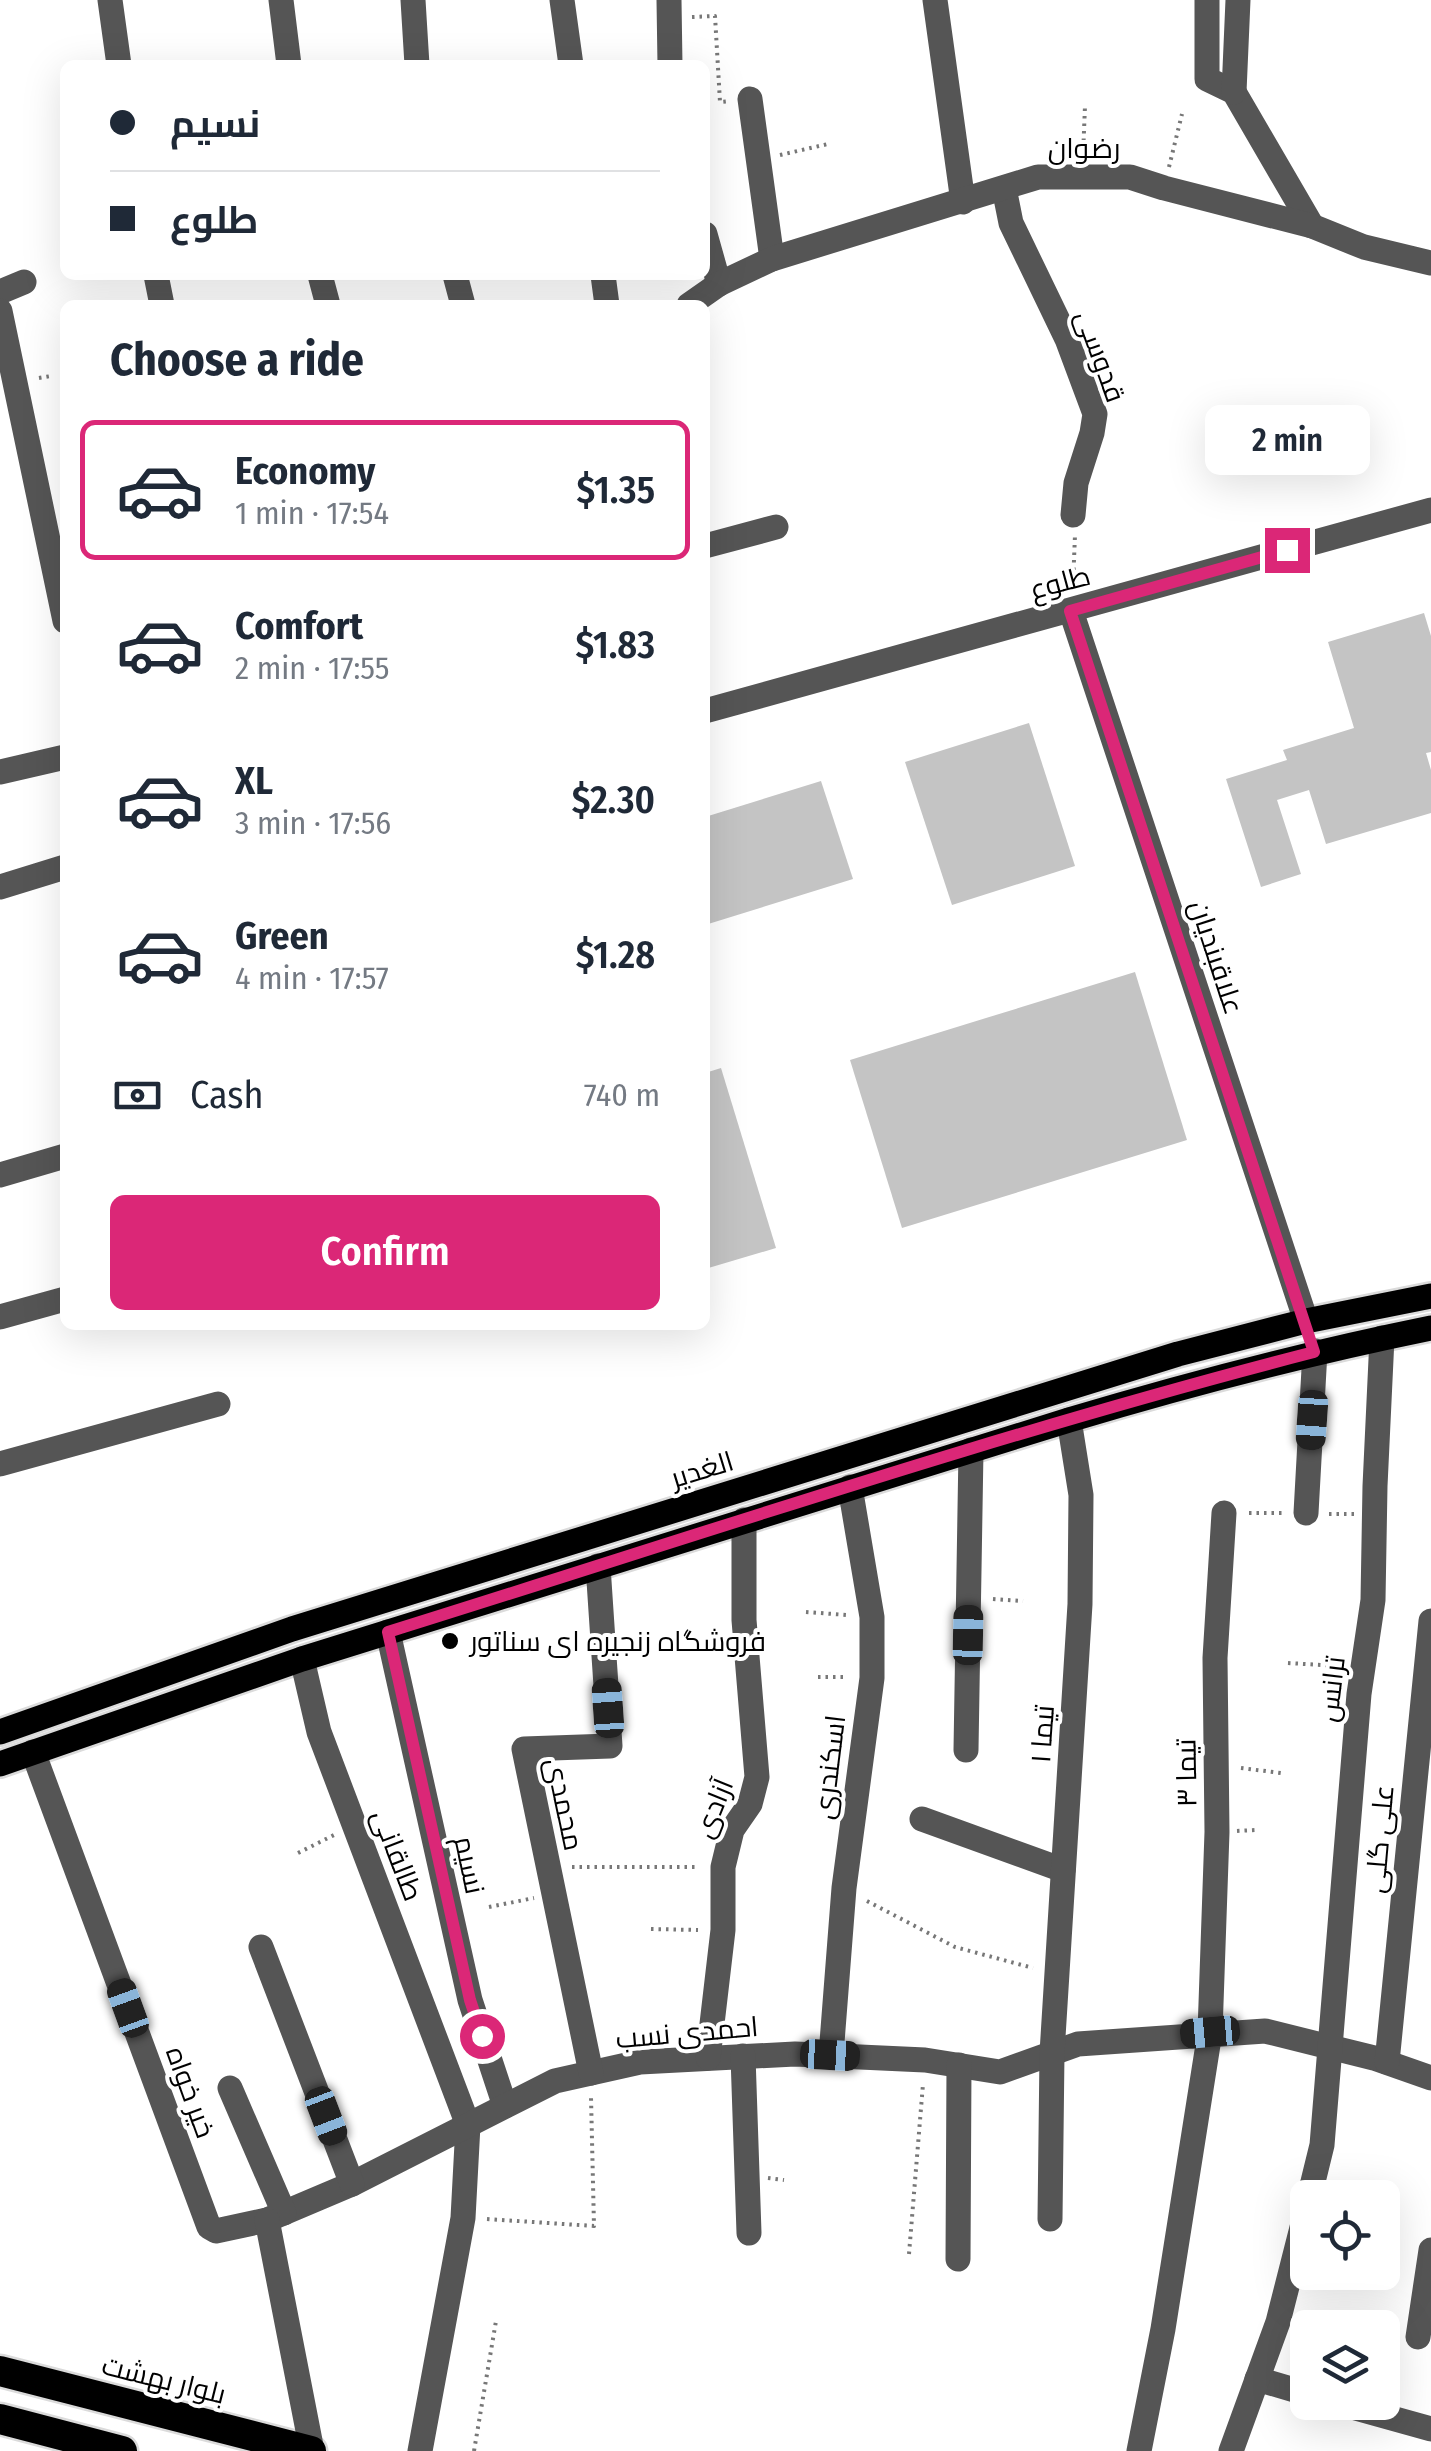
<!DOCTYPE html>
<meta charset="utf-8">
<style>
:root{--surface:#fff;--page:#f2f2f3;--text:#1f2937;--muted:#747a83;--line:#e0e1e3;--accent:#db2777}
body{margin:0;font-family:"Fira Sans Condensed",Cairo,sans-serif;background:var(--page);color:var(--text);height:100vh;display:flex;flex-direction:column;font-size:38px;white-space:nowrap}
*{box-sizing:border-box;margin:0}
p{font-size:32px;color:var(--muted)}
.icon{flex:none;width:55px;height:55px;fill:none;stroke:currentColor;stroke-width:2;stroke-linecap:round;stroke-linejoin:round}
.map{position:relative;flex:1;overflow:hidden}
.panel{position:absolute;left:60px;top:300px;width:650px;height:1030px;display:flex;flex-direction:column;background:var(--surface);border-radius:15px;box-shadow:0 10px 40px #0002}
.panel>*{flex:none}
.guide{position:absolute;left:60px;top:60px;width:650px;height:220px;border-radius:15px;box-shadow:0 10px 40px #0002;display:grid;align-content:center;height:220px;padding:0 50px;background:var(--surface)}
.buttons{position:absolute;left:1290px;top:2180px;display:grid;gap:20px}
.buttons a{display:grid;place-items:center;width:110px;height:110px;border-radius:15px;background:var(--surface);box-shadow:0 10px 40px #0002;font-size:50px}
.end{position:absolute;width:45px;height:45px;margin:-22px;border:12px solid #db2777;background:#fff;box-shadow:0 0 0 5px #fff}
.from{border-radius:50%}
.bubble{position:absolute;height:70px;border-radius:15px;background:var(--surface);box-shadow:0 10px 40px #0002;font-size:32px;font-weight:600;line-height:70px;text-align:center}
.car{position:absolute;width:30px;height:60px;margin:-30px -15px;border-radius:12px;box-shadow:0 0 8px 2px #0007;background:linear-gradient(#222 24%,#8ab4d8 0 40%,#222 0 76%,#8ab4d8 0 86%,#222 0)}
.guide b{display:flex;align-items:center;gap:35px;height:95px;font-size:38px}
.guide b+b{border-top:2px solid var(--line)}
.guide i{width:25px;height:25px;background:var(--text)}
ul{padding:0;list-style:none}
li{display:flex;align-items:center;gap:30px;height:140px;margin:0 20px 15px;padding:0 30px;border:5px solid transparent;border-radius:15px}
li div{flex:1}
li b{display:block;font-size:38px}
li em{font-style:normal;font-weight:600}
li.current{border-color:var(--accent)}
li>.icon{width:90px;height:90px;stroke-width:1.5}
h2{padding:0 50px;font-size:45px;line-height:120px}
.pay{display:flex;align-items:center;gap:25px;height:110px;padding:0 50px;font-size:38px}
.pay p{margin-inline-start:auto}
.action{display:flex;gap:20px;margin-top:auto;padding:20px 50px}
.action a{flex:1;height:115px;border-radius:15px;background:var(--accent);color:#fff;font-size:40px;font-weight:600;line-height:115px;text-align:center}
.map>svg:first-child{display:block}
</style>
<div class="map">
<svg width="1431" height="2451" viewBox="0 0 1431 2451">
<rect width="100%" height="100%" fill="#fff"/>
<g fill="#c4c4c4">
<path d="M1424 613 1431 636V752L1426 753 1431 770V813L1326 844 1309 790 1277 800 1301 874 1261 887 1226 779 1287 760 1283 750 1354 728 1328 642Z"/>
<path d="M1029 723 1075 866 952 905 905 762Z"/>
<path d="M821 781 853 879 705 925V817Z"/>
<path d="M1135 972 1187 1140 902 1228 850 1060Z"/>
<path d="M721 1068 776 1248 705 1269V1073Z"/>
</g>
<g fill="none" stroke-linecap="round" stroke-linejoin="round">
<defs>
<g id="major">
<path d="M0 1732 292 1629 1178 1354 1306 1321 1431 1296"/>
<path d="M0 1764 302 1659 1069 1420C1189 1384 1308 1353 1431 1328"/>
</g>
<g id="highway">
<path d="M0 2371 311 2451"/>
<path d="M0 2419 122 2451"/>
</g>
</defs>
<use href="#major" stroke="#dbdbdb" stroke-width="30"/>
<use href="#highway" stroke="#dbdbdb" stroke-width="35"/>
<g stroke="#777" stroke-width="4" stroke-dasharray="2.5 5" stroke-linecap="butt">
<path d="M692 17 715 16 720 102 730 101"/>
<path d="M780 155 828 144"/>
<path d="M1083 156 1085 106"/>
<path d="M1169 167 1182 114"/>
<path d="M39 378 51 376"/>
<path d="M1073 585 1075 535"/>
<path d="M1249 1513H1284"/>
<path d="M1329 1514H1354"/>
<path d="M993 1599 1023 1601"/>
<path d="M806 1612 847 1615"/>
<path d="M1288 1663 1339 1666"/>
<path d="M818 1677H847"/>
<path d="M1241 1768 1281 1773"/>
<path d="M1237 1831 1256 1830"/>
<path d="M298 1853 334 1835"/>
<path d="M572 1867H698"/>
<path d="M867 1901 955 1947 1033 1968"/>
<path d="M489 1907 534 1898"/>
<path d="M651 1929 698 1930"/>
<path d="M768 2178 784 2180"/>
<path d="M487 2219 594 2226 591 2097"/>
<path d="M909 2254 923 2084"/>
<path d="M474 2451 496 2321"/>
</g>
<g stroke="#555" stroke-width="25">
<path d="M110 0 119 65"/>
<path d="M281 0 289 65"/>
<path d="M413 0 417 65"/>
<path d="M562 0 571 65"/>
<path d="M669 0 670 65"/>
<path d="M935 0 963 202"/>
<path d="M1207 0V79L1234 92 1312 226"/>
<path d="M1234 92 1238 0"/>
<path d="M750 99 772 259"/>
<path d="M1004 188 1011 223 1067 339 1095 414 1092 433 1076 483 1073 515"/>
<path d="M705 234 719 284"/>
<path d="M156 275 162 305"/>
<path d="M320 275 328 305"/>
<path d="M455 275 463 305"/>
<path d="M603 275 607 305"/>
<path d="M0 292 24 282"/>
<path d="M689 305 719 284 772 259 1038 177H1130L1164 188 1312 226 1364 247 1431 263"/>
<path d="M0 311 65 621"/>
<path d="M705 546 776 527"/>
<path d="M1071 611 1306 1321"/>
<path d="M705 711 1431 510"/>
<path d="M0 772 65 757"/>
<path d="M0 887 65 867"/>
<path d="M0 1175 65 1156"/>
<path d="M0 1317 65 1299"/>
<path d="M0 1464 218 1404"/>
<path d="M1306 1513 1315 1351"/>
<path d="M388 1632 470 2000 505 2106"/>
<path d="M302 1659 319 1732 468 2125 463 2218 420 2451"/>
<path d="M966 1750 971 1450"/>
<path d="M33 1752 209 2227 216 2231 267 2220 352 2184 555 2081 640 2062 795 2054 925 2060 1000 2072 1078 2044 1265 2031 1374 2058 1431 2078"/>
<path d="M922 1819 1063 1870"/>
<path d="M261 1947 352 2184"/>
<path d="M831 2055 844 1888 872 1678V1617L850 1487"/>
<path d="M743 2056 749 2233"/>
<path d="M708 2058 723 1930V1867L732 1830 750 1804 757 1777 744 1620V1520"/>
<path d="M1387 2062 1431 1621"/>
<path d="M591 2073 524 1749 610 1746 598 1566"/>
<path d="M230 2088 284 2213"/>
<path d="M1309 2198 1322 2145 1359 1694 1373 1600 1375 1486 1382 1338"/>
<path d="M1050 2219 1052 2053 1080 1604 1081 1495 1069 1420"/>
<path d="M267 2220 312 2451"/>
<path d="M958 2259 959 2065"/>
<path d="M1418 2337 1431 2250"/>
<path d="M1257 2379 1308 2394"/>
<path d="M1334 2402 1431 2429"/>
<path d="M1139 2451 1163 2329 1210 2032 1217 1832 1215 1658 1224 1513"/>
<path d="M1231 2451 1278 2322 1308 2204"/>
</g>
<use href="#major" stroke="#000" stroke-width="25"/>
<use href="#highway" stroke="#000" stroke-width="30"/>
</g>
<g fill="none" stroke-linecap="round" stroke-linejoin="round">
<path stroke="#db2777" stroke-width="12" d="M482 2036 470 2000 388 1632C696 1536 1002 1432 1314 1352L1070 611 1287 550"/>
</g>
<circle fill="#000" stroke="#fff" stroke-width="4" cx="450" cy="1641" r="10"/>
<g text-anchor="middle" stroke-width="8" stroke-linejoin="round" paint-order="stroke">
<g font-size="28" fill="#000" stroke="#fff">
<text x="1084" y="158">رضوان</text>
<text transform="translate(1101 356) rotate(70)" y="10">قدوسی</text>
<text transform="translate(1060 582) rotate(-15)" y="10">طلوع</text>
<text transform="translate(1217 957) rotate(72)" y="10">علاقبندیان</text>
<text transform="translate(702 1469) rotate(-17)" y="10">الغدیر</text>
<text transform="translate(1331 1689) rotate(-83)" y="10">ترانس</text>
<text transform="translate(1042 1734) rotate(-86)" y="10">تیما ۱</text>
<text transform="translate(829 1767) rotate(-83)" y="10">اسکندری</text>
<text transform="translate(1186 1773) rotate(-91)" y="10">تیما ۳</text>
<text transform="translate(565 1804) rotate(78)" y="10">محمدی</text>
<text transform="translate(713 1808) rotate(-68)" y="10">آزادی</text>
<text transform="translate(1379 1839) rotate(-85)" y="10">علی گلی</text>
<text transform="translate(398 1855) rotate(69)" y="10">طالقانی</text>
<text transform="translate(470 1865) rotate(78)" y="10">نسیم</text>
<text transform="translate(687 2032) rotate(-5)" y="10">احمدی نسب</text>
<text transform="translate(191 2092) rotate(70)" y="10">خیر خواه</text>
<text transform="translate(164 2379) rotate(14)" y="10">بلوار بهشت</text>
</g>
<g font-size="28" fill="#000" stroke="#fff" text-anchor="start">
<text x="470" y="1651">فروشگاه زنجیره ای سناتور</text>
</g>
</g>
</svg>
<div class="buttons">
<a><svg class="icon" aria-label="locate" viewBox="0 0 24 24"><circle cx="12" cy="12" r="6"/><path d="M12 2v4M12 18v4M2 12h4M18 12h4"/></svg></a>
<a><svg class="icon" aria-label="layers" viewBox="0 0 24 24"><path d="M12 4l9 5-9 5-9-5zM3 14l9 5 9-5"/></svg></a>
</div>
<i class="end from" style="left:482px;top:2036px"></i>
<i class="end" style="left:1287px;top:550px"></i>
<div class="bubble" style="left:1205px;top:405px;width:165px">2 min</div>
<i class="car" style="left:1312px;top:1420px;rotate:184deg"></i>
<i class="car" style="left:968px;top:1635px;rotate:1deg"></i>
<i class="car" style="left:608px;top:1708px;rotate:356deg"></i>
<i class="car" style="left:128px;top:2008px;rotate:340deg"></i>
<i class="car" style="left:1210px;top:2032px;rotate:265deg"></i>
<i class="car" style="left:830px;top:2055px;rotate:93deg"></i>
<i class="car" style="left:326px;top:2116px;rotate:159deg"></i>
<div class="guide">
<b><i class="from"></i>نسیم</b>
<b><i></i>طلوع</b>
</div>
<section class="panel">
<h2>Choose a ride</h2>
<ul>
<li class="current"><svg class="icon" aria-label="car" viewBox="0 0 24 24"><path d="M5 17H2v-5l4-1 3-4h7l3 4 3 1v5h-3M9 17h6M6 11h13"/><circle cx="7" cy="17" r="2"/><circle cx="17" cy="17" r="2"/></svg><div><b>Economy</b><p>1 min · 17:54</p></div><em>$1.35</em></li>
<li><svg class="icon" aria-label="car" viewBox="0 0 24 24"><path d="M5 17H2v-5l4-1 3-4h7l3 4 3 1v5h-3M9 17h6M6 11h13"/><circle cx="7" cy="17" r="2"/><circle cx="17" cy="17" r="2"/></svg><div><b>Comfort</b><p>2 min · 17:55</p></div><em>$1.83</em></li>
<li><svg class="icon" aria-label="car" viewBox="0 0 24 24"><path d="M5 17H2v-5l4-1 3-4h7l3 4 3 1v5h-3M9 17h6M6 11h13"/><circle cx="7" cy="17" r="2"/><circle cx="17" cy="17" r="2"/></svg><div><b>XL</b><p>3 min · 17:56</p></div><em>$2.30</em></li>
<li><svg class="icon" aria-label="car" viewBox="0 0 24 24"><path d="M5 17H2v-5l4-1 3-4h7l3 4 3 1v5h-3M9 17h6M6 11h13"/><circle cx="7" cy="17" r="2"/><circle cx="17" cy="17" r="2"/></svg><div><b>Green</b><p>4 min · 17:57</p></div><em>$1.28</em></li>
</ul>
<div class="pay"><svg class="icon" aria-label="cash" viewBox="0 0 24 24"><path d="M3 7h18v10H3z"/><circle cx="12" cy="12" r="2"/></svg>Cash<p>740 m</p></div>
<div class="action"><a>Confirm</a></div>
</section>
</div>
